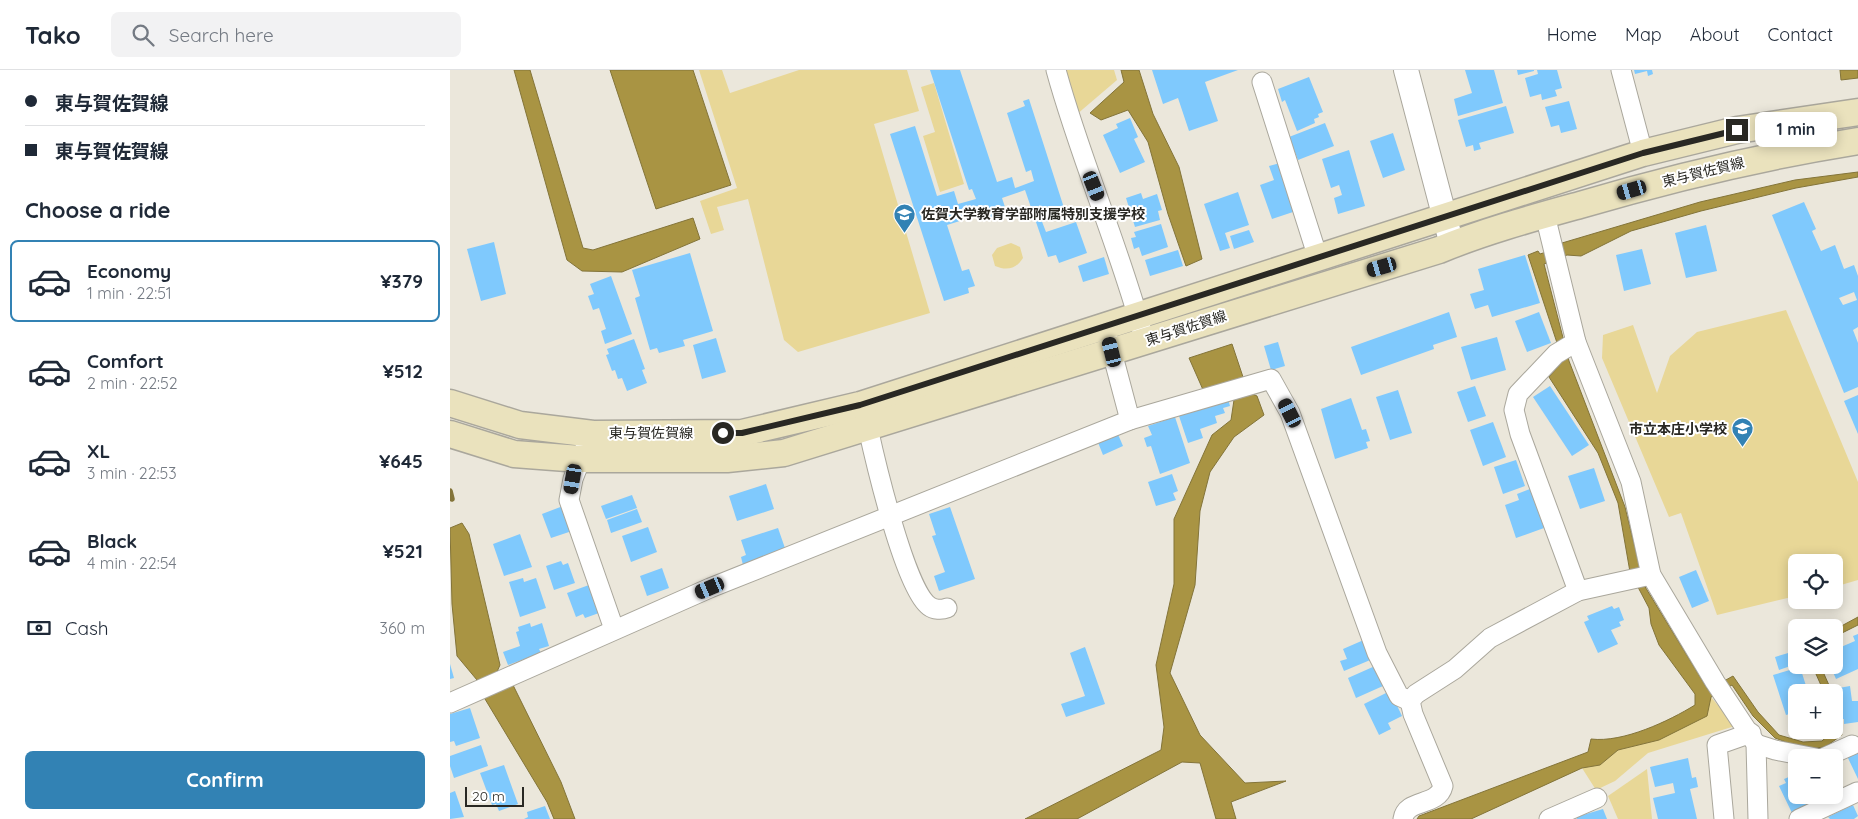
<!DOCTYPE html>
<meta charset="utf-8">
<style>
:root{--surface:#fff;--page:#f2f2f3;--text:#1f2937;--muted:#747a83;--line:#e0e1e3;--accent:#3282b4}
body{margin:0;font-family:Quicksand,"Noto Sans JP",sans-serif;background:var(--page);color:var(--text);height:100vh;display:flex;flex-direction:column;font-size:19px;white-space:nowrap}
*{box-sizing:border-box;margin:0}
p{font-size:16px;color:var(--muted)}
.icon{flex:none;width:28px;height:28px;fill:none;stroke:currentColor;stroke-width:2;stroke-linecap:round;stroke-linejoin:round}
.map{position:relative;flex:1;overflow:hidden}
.side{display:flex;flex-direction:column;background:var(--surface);width:450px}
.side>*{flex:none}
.banner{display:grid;align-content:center;height:110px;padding:0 25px;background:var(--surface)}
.buttons{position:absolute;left:1338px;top:484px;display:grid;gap:10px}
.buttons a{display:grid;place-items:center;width:55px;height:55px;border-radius:8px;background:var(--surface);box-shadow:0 2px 12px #0003;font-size:25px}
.scale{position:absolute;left:15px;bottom:12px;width:59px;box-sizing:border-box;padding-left:5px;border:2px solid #292823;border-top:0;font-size:14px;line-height:18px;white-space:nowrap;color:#292823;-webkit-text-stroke:4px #fff;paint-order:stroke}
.end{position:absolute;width:22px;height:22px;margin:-11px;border:6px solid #292823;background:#fff;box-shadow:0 0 0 2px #fff}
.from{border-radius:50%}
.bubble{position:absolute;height:35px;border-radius:8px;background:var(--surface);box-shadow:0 2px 12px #0003;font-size:16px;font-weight:800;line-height:35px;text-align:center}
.car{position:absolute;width:15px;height:30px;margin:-15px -8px;border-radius:6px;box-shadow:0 0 4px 1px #0007;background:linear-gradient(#222 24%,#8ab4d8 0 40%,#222 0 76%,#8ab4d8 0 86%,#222 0)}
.banner b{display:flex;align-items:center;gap:18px;height:48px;font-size:19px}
.banner b+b{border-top:1px solid var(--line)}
.banner i{width:12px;height:12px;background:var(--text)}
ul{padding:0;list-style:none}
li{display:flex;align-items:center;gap:15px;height:82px;margin:0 10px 8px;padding:0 15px;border:2px solid transparent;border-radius:8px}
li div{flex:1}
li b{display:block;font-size:19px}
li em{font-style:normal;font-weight:800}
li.selected{border-color:var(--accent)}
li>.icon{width:45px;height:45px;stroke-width:1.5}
h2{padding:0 25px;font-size:22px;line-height:60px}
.pay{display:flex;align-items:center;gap:12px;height:55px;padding:0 25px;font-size:19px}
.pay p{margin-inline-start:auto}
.button{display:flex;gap:10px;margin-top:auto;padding:10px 25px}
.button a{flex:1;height:58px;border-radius:8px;background:var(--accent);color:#fff;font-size:20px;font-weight:800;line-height:58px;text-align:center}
header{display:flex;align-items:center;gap:30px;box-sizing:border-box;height:70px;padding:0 25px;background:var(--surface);border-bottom:1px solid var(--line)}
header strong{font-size:24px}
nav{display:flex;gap:28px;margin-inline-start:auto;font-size:18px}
.search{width:350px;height:45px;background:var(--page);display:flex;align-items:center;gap:12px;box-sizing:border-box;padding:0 18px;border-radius:8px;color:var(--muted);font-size:19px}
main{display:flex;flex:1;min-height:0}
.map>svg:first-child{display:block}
</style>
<header>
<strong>Tako</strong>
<div class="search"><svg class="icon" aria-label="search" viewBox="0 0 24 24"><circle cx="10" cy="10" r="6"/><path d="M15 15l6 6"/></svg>Search here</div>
<nav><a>Home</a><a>Map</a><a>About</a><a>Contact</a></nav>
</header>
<main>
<section class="side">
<div class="banner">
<b><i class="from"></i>東与賀佐賀線</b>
<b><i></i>東与賀佐賀線</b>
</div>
<h2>Choose a ride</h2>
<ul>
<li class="selected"><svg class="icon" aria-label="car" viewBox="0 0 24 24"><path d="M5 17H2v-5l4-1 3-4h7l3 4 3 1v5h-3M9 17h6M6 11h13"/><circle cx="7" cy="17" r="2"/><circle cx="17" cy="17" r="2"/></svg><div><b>Economy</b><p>1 min · 22:51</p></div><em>¥379</em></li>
<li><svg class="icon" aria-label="car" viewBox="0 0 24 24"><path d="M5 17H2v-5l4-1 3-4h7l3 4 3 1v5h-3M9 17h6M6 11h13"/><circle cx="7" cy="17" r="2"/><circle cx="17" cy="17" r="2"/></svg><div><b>Comfort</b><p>2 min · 22:52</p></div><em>¥512</em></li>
<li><svg class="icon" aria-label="car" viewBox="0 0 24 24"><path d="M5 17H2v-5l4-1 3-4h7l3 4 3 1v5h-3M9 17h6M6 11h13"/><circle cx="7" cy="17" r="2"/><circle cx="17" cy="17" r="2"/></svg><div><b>XL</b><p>3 min · 22:53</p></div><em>¥645</em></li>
<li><svg class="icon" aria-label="car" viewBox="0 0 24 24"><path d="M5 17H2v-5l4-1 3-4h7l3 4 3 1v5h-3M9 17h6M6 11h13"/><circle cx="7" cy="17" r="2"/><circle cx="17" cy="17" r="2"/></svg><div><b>Black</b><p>4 min · 22:54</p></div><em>¥521</em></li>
</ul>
<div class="pay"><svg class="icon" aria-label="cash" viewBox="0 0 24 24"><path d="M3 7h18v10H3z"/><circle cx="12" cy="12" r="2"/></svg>Cash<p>360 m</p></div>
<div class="button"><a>Confirm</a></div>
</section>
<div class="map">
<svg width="1408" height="749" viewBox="0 0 1408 749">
<rect width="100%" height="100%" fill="#ebe7db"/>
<g fill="#e8d797">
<path d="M249 0H272L280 23 349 0H457L469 41 424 54 480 243 348 282 334 270 298 129 267 137 274 160 261 164 250 131 287 118Z"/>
<path d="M614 0H664L667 10 626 45Z"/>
<path d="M484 13 514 114 490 122 473 66 485 62 471 17Z"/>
<path d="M561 173 570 177 573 188C566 199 557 201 545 196L542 185 547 178Z"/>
<path d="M1336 240 1408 412V510L1384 517V492H1346V526L1267 545 1231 443 1219 447 1152 288 1153 265 1183 255 1207 323 1220 286 1247 262Z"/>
<path d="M1261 627 1285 656 1198 683 1165 711 1146 720 1132 698 1150 695 1168 680 1209 670Z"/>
<path d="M1197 699 1202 749H1168L1158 726Z"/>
</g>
<g fill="#a99443" stroke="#837439">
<path d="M64 0H80L133 178 143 180 243 148 250 169 172 202 132 201 117 190Z"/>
<path d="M160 0H243L281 115 206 139Z"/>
<path d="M671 0H689L703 44 729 97 752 189 736 196 718 144 698 72 678 40 651 50 640 43 674 12Z"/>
<path d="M1390 0H1408V8L1391 10Z"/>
<path d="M1408 102V107L1346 118 1251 141 1181 161 1131 186 1117 185 1094 194 1119 291 1175 437 1194 515 1258 620 1283 606 1308 642 1329 665 1353 672 1372 671 1384 660V631L1392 665 1375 677 1355 679 1325 668 1303 646 1282 615 1261 627 1257 646 1209 670 1168 680 1150 695 1132 698 1021 749H967L969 746 1138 682 1141 669C1173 673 1219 651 1245 635V624L1209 575 1201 554 1199 538 1180 502 1168 433 1148 383 1099 307 1113 291 1078 185 1088 181 1090 184 1112 177V173L1250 132 1345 110Z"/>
<path d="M782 274 798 322 807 326 814 345 784 367 760 402 750 441 745 515 720 603 750 665 795 713 836 711 781 732 786 749H766L750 693 732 692 627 749H575L711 680 714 657 706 595 724 514V449L762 365 781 350 784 330 754 322 739 288Z"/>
<path d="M12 453 19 464 50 595 46 604 61 611 111 712 125 749H104L97 732 32 624 35 608 27 610 7 586 2 534 0 458Z"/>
<path d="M1408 547V555L1384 567V560Z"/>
<path d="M1362 595H1370L1382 622H1374Z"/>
</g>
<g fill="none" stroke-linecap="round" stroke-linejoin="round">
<path stroke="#837439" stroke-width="5.5" d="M0 421 2 429"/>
</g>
<g fill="#7fc9fd" fill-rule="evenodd">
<path d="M480 0H510L547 112 562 107 565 118 584 111 581 100 576 102 557 43 575 36 573 31 579 29 615 141 591 149 596 162 626 152 637 183 609 193 606 185 598 187 575 120 552 128 557 143 533 151 528 136 511 142 513 150 497 155 512 201 519 199 525 216 518 218 519 223 494 231 440 64 465 56 487 126 504 121 508 134 526 129 522 119 519 120Z"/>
<path d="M702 0H788L755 12 768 51 739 61 728 28 713 34Z"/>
<path d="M1015 0H1044L1053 33 1008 46 1004 29 1022 23Z"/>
<path d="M1067 0H1084V1L1068 5Z"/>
<path d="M1087 0H1107L1112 18 1105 20 1107 26 1092 30 1091 24 1080 27 1075 8 1088 4Z"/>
<path d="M1184 0H1202L1203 4 1198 6 1197 1 1185 4Z"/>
<path d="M859 7 873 42 868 44 869 47 864 49 865 53 847 61 835 30 832 32 828 19Z"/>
<path d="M1119 31 1127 59 1111 63 1109 55 1101 57 1095 37Z"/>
<path d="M1056 36 1064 63 1029 73 1031 79 1024 81 1023 75 1016 77 1008 50Z"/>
<path d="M680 48 688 67 684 69 695 92 670 103 653 65 668 58 666 54Z"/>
<path d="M875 53 884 76 848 90 839 67Z"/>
<path d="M943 63 955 100 933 108 920 71Z"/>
<path d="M899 80 915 136 888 144 884 128 892 125 889 115 881 118 872 89Z"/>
<path d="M830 93 846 141 822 149 810 115 824 110 819 96Z"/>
<path d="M788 122 799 155 775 163 780 178 770 181 754 134Z"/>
<path d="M691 123 693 129 707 124 712 140 708 141 710 150 685 157 676 128Z"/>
<path d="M1354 132 1366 159 1362 161 1371 181 1385 175 1394 199 1404 195 1408 206V257L1403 260 1408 273V317L1394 323 1322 145ZM1404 222 1407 230 1393 235 1389 228Z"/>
<path d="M711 154 718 177 692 186 689 177 684 179 681 168 686 167 684 162Z"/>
<path d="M1256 155 1267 201 1236 208 1225 163Z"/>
<path d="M799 160 804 172 784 179 780 166Z"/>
<path d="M44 172 56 224 31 231 17 179Z"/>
<path d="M1192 179 1201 214 1174 221 1166 185Z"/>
<path d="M728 180 733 196 700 206 695 190Z"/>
<path d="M240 183 263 261 233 270 235 276 209 283 207 278 200 280 185 228 190 226 182 200Z"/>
<path d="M1075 185 1090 233 1042 247 1038 235 1025 239 1020 224 1034 220 1028 199Z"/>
<path d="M654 187 659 204 633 212 628 196Z"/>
<path d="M161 206 182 264 155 274 151 261 156 259 149 238 143 240 138 226 144 224 140 214Z"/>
<path d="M999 242 1007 267 983 275 984 279 911 305 901 277Z"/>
<path d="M1089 242 1101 273 1077 282 1065 251Z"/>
<path d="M1047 267 1056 300 1021 310 1011 277Z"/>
<path d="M266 268 276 302 252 309 243 275Z"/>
<path d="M184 269 195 299 192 300 197 313 177 321 172 308 168 309 165 300 162 301 156 285 159 284 157 279Z"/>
<path d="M828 272 835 296 821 300 814 276Z"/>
<path d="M1025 316 1036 346 1018 352 1007 322Z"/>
<path d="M1100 316 1139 375 1122 386 1083 327Z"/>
<path d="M948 320 962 363 940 370 926 327Z"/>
<path d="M1408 325V364L1394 331Z"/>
<path d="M901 328 912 360 916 359 920 371 916 372 918 378 885 389 871 339Z"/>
<path d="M778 329 780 336 773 338 775 343 765 346 767 353 750 359 753 368 738 373 728 343Z"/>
<path d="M725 347 740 393 710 404 701 376 697 377 694 368 702 365 698 356Z"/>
<path d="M1043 352 1056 387 1033 396 1020 360Z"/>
<path d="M667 362 673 376 653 385 647 370Z"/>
<path d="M1066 390 1075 416 1053 424 1044 397Z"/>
<path d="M1144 398 1155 431 1130 439 1118 406Z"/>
<path d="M722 404 728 421 723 423 726 430 706 436 698 412Z"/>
<path d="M316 414 324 439 287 451 279 426Z"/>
<path d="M1080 419 1094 458 1066 468 1055 435 1069 430 1067 424Z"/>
<path d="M182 425 187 438 156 449 151 436Z"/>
<path d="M113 436 122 461 101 468 92 444Z"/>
<path d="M500 437 525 509 489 521 484 506 495 502 482 466 486 465 479 444Z"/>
<path d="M187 439 192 452 161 463 157 450Z"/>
<path d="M198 457 207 482 181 492 172 466Z"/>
<path d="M328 458 336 481 293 495 291 487 296 485 291 470Z"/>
<path d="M70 464 82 497 54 506 43 474Z"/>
<path d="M111 491 113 495 118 493 125 513 104 520 96 496Z"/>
<path d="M212 498 219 518 197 526 190 506Z"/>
<path d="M1246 500 1259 531 1242 538 1229 507Z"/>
<path d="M73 508 74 512 86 508 96 538 70 547 59 512Z"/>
<path d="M139 515 149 543 135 548 133 544 126 547 117 523Z"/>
<path d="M1162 536 1164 539 1169 537 1174 550 1169 552 1171 556 1161 560 1168 574 1148 583 1134 552 1139 550 1137 546Z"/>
<path d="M80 553 81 557 92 553 99 576 89 579 91 583 58 595 53 582 70 576 66 562 69 561 68 557Z"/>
<path d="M1408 564V599L1386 609 1380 595H1384V580L1405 571 1403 566Z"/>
<path d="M916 569 925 588 894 601 890 591 897 589 893 579Z"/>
<path d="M635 577 655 634 616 647 611 634 635 626 620 583Z"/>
<path d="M1345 581 1346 594 1329 600 1325 587Z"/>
<path d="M0 594 4 608 0 609Z"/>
<path d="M925 596 933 616 906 628 898 608Z"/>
<path d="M1350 597 1358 622H1346V642L1336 645 1323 605Z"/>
<path d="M1400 616 1402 631H1408V652L1394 654V649L1389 650 1388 638 1392 637 1389 618Z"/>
<path d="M940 621 952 646 938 653 941 659 929 665 914 634Z"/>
<path d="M20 638 30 668 6 676 4 671 0 672V644Z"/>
<path d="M31 675 38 696 4 708 0 696V686Z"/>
<path d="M1408 681V709L1397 686Z"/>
<path d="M1238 688 1242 708 1246 707 1248 717 1240 719 1247 749H1208L1203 728 1225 723 1223 713 1205 717 1200 697Z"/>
<path d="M54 695 68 734 49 741 46 734 42 735 30 703Z"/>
<path d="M1346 704V725H1365L1368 731 1342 743 1329 716 1336 713 1334 709Z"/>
<path d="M5 721 14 747 0 749V723Z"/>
<path d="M1403 735 1408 746 1404 749H1380L1378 747Z"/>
<path d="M95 736 100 749H74L78 747 77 742Z"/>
<path d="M1153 739 1157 749H1127L1126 747Z"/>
</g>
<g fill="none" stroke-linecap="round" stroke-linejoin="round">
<defs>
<g id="minor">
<path d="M606 0C630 88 667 171 691 258"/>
<path d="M1171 0 1193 83"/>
<path d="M812 12 868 188"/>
<path d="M1095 145 1126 272 1181 412 1201 505 1265 612 1306 674 1308 749"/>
<path d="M1126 272 1106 284 1068 324 1064 340 1070 364 1128 521"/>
<path d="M680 350 821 309 840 343 927 583 949 626 960 631"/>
<path d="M418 358C425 390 455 519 479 536 484 540 492 540 497 538"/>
<path d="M135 378 123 409 119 430 164 559"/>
<path d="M0 633 260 518 680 350 659 271"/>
<path d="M1306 674 1325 680 1366 688"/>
<path d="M1373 688 1402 675"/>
<path d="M953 749C956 728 988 737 993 716L963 644 960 631 966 624 1005 599 1040 568 1128 521 1201 505"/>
<path d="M1099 749 1147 728"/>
<path d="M1274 749 1267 675 1301 663"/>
<path d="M1349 749 1407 722"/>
</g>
<path id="tertiary" d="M956 0 1002 175"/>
<g id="secondary">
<path d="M0 333 70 355 143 364 292 363 410 335 1193 83 1287 60 1408 42"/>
<path d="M0 364 64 384 130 389H277L334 383 989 180C1035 161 1083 148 1130 135 1222 108 1314 86 1408 71"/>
</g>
</defs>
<use href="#minor" stroke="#aaa79c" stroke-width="21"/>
<use href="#tertiary" stroke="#aaa79c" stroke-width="26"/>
<use href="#secondary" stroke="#aaa79c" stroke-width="29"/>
<use href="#minor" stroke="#fff" stroke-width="19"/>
<use href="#tertiary" stroke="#fff" stroke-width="24"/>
<use href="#secondary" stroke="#eae2bd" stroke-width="26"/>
</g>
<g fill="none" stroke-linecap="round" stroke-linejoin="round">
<path stroke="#292823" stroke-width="6" d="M273 363H292L410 335 1193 83 1287 60"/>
</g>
<defs>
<symbol id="school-pin" viewBox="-11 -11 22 30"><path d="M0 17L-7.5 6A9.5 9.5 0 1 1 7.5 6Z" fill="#3282b4" stroke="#fff"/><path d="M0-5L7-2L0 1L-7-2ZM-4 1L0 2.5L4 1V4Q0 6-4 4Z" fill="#fff"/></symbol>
</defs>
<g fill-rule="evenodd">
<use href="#school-pin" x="442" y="132" width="25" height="34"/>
<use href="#school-pin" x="1280" y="346" width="25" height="34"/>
</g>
<g text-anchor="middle" stroke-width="4" stroke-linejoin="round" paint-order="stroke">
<g font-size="14" fill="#292823" stroke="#fff">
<text transform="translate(1253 102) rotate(-14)" y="5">東与賀佐賀線</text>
<text transform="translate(736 258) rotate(-18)" y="5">東与賀佐賀線</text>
<text x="201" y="368">東与賀佐賀線</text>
</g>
<g font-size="14" font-weight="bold" fill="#292823" stroke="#fff" text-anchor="start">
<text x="471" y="149">佐賀大学教育学部附属特別支援学校</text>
<text x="1277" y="364" text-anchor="end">市立本庄小学校</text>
</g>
</g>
</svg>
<div class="buttons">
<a><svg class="icon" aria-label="locate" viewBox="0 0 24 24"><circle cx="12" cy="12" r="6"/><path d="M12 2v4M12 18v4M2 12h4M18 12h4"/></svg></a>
<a><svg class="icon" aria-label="layers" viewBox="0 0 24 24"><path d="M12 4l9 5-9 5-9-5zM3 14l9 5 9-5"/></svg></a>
<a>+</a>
<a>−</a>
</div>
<div class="scale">20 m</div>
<i class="end from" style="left:273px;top:363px"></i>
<i class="end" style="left:1287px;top:60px"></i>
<div class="bubble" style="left:1305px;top:42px;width:82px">1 min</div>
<i class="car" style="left:644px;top:116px;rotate:158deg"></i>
<i class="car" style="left:1182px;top:120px;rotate:254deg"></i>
<i class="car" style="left:932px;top:197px;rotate:254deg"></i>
<i class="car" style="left:662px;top:282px;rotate:346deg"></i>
<i class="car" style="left:840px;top:343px;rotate:333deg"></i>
<i class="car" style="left:123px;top:409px;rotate:190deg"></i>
<i class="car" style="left:260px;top:518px;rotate:247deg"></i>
</div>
</main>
